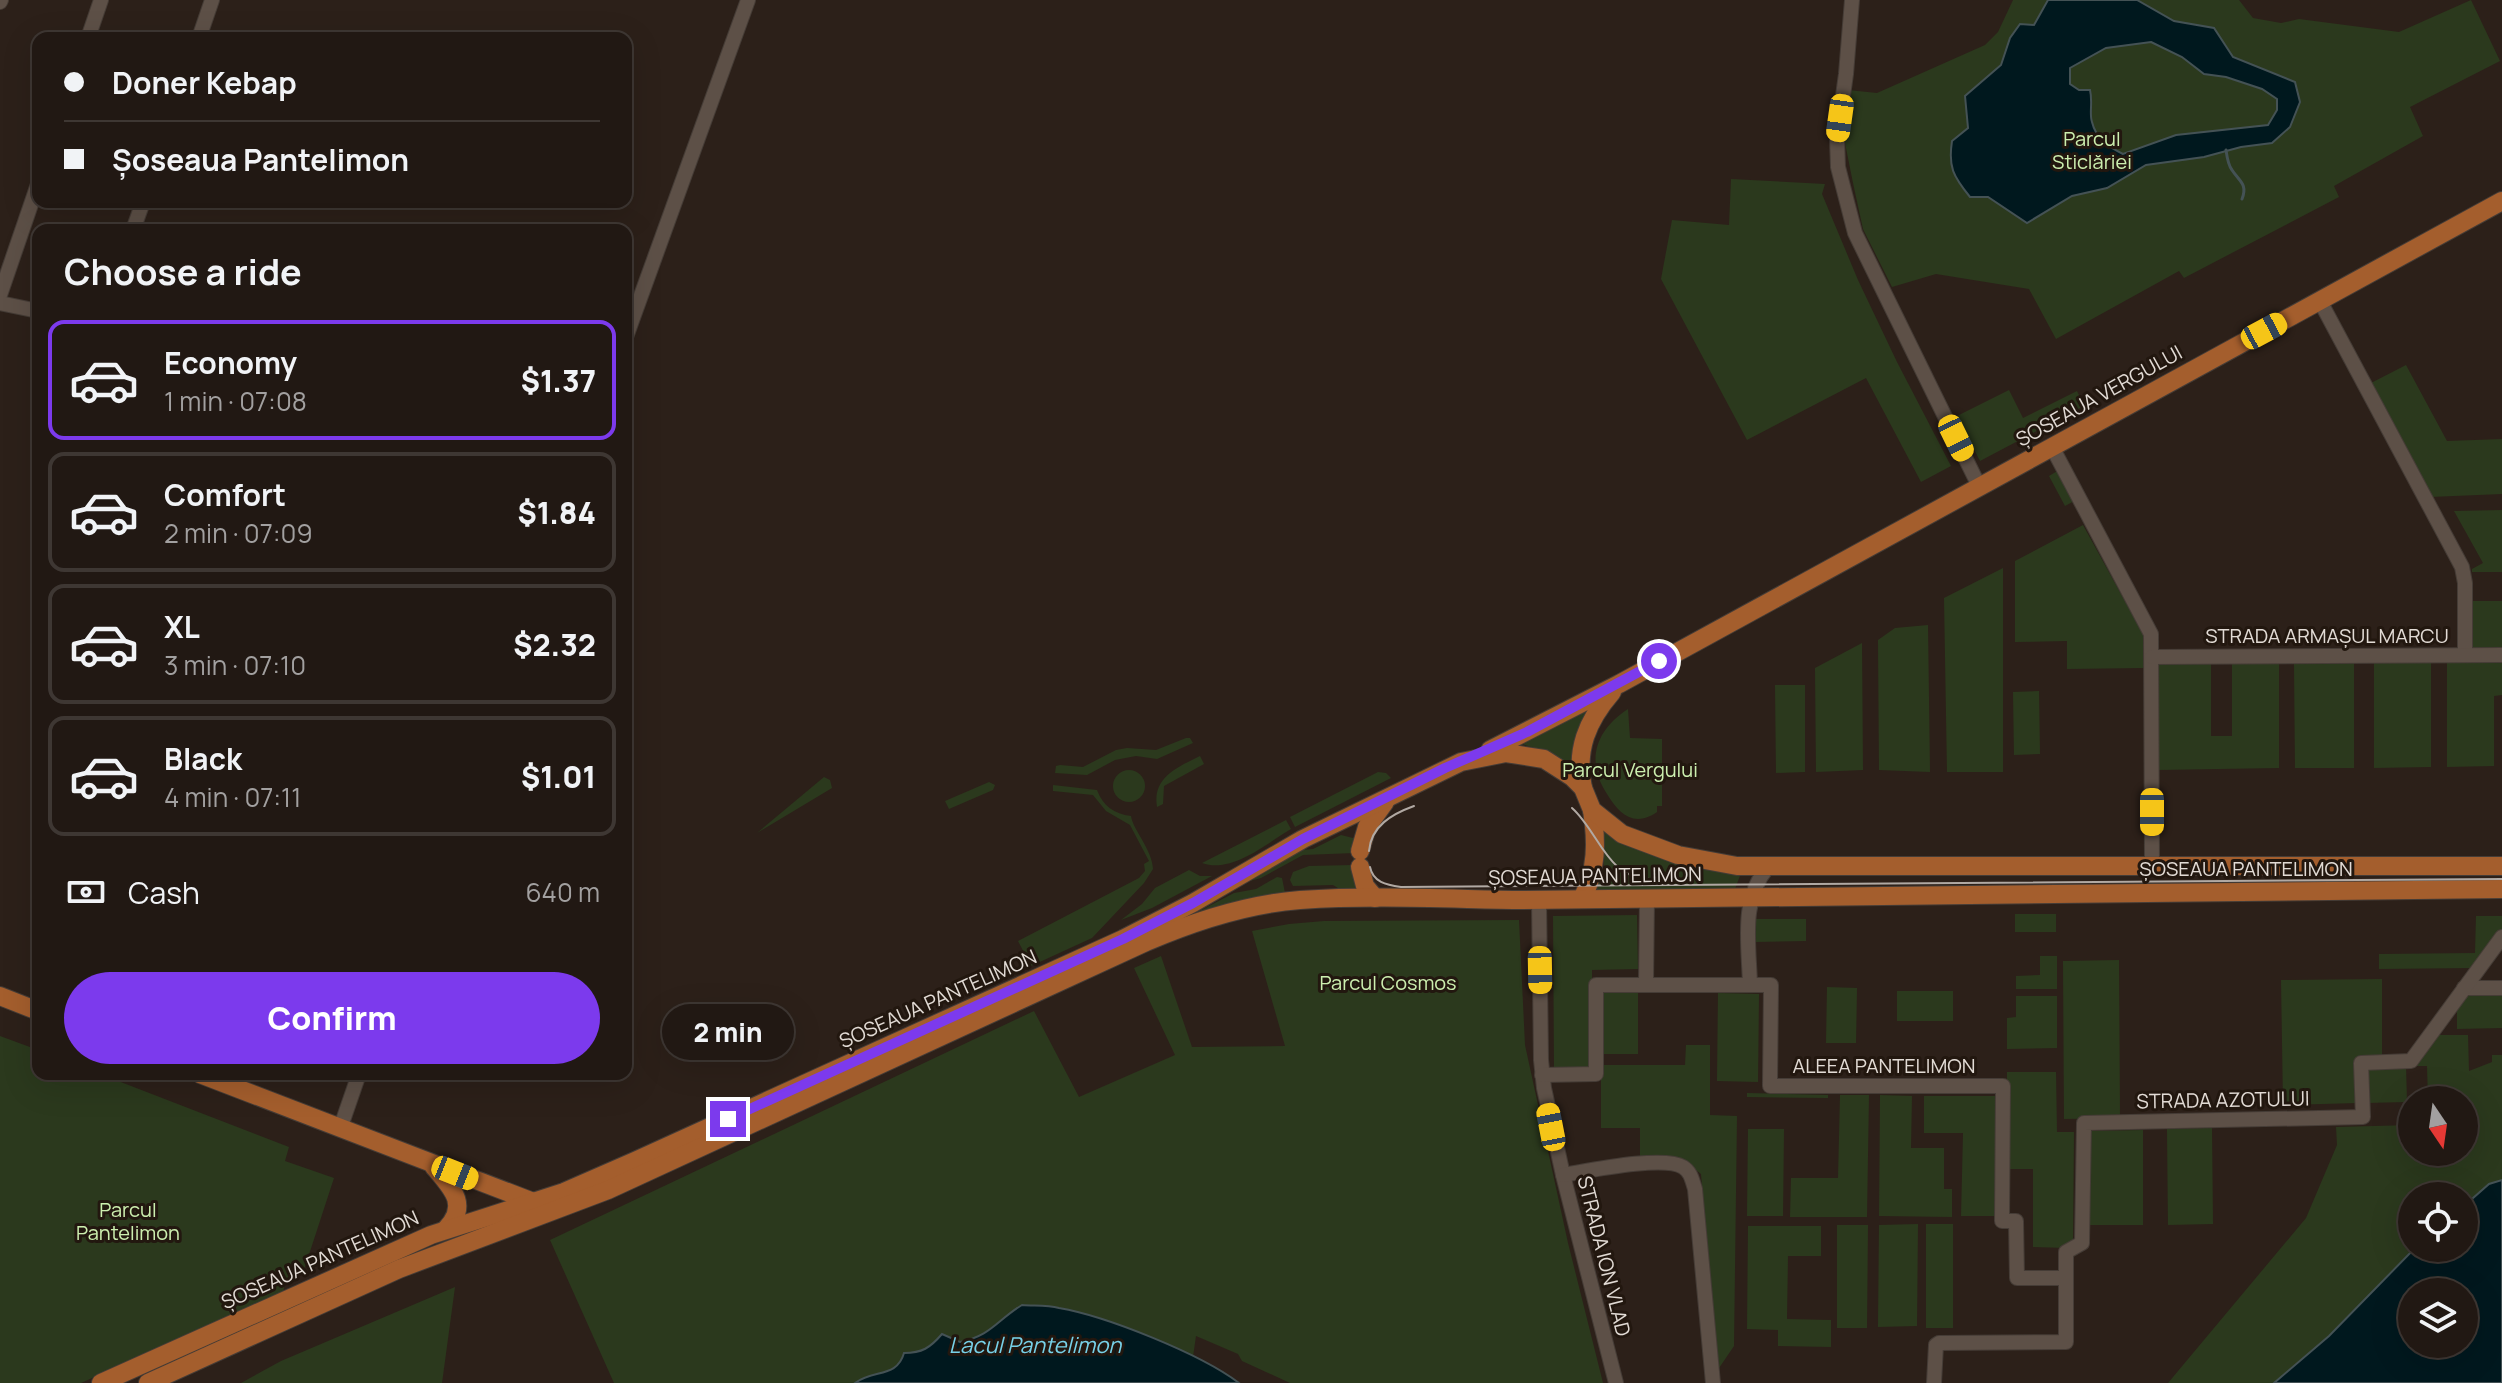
<!DOCTYPE html>
<meta charset="utf-8">
<style>
:root{--surface:#211813;--page:#29211c;--text:#f1f3f6;--muted:#a2a0a0;--line:#3e3733;--accent:#7c3aed}
body{margin:0;font-family:Manrope,sans-serif;background:var(--page);color:var(--text);height:100vh;display:flex;flex-direction:column;font-size:30px;white-space:nowrap}
*{box-sizing:border-box;margin:0}
p{font-size:26px;color:var(--muted)}
.icon{flex:none;width:44px;height:44px;fill:none;stroke:currentColor;stroke-width:2;stroke-linecap:round;stroke-linejoin:round}
.map{position:relative;flex:1;overflow:hidden}
.drawer{position:absolute;left:32px;top:224px;width:600px;height:856px;display:flex;flex-direction:column;background:var(--surface);border-radius:16px;box-shadow:0 8px 32px #0002,0 0 0 2px var(--line)}
.drawer>*{flex:none}
.hud{position:absolute;left:32px;top:32px;width:600px;height:176px;border-radius:16px;box-shadow:0 8px 32px #0002,0 0 0 2px var(--line);display:grid;align-content:center;height:176px;padding:0 32px;background:var(--surface)}
.needle{width:52px;rotate:167deg}
.buttons{position:absolute;left:2398px;top:1086px;display:grid;gap:16px}
.buttons a{display:grid;place-items:center;width:80px;height:80px;border-radius:50%;background:var(--surface);box-shadow:0 8px 32px #0002,0 0 0 2px var(--line);font-size:40px}
.end{position:absolute;width:36px;height:36px;margin:-18px;border:10px solid #7c3aed;background:#fff;box-shadow:0 0 0 4px #fff}
.from{border-radius:50%}
.bubble{position:absolute;height:56px;border-radius:28px;background:var(--surface);box-shadow:0 8px 32px #0002,0 0 0 2px var(--line);font-size:26px;font-weight:800;line-height:56px;text-align:center}
.car{position:absolute;width:24px;height:48px;margin:-24px -12px;border-radius:10px;box-shadow:0 0 6px 2px #0007;background:linear-gradient(#f5c518 24%,#345 0 40%,#f5c518 0 76%,#345 0 86%,#f5c518 0)}
.hud b{display:flex;align-items:center;gap:28px;height:76px;font-size:30px}
.hud b+b{border-top:2px solid var(--line)}
.hud i{width:20px;height:20px;background:var(--text)}
ul{padding:0;list-style:none}
li{display:flex;align-items:center;gap:24px;height:120px;margin:0 16px 12px;padding:0 16px;border:4px solid var(--line);border-radius:16px}
li div{flex:1}
li b{display:block;font-size:30px}
li em{font-style:normal;font-weight:800}
li.active{border-color:var(--accent)}
li>.icon{width:72px;height:72px;stroke-width:1.5}
h2{padding:0 32px;font-size:36px;line-height:96px}
.pay{display:flex;align-items:center;gap:20px;height:88px;padding:0 32px;font-size:30px}
.pay p{margin-inline-start:auto}
.cta{display:flex;gap:16px;margin-top:auto;padding:16px 32px}
.cta a{flex:1;height:92px;border-radius:48px;background:var(--accent);color:#fff;font-size:32px;font-weight:800;line-height:92px;text-align:center}
.map>svg:first-child{display:block}
</style>
<div class="map">
<svg width="2502" height="1383" viewBox="0 0 2502 1383">
<rect width="100%" height="100%" fill="#2c2019"/>
<g fill="#2b391d">
<path d="M2013 0H2239L2253 18 2281 23 2299 19 2399 32 2471 0 2500 61 2410 107 2423 136 2334 186 2339 197 2184 278 2179 271 2056 339 2029 289 1936 274 1892 287 1863 229 1853 183 1845 143 1848 90 1877 93 1985 45 1998 32Z"/>
<path d="M1731 179 1825 184 1822 194 1858 280 1897 362 1951 466 1921 482 1866 378 1747 440 1661 279 1672 220 1729 225Z"/>
<path d="M2406 365 2447 441 2502 439V494L2430 497 2371 383Z"/>
<path d="M2009 390 2023 418 2077 391 2084 406 1980 461 1957 416Z"/>
<path d="M2059 470 2076 500 2065 506 2049 476Z"/>
<path d="M2502 510V572H2472V569L2483 563 2454 511Z"/>
<path d="M2083 525 2143 634 2144 668 2067 669V641L2015 642V561Z"/>
<path d="M2003 568V772H1947L1944 598Z"/>
<rect x="2472" y="601" width="30" height="49"/>
<path d="M1928 625 1930 772 1879 770 1878 640 1895 628Z"/>
<path d="M1862 643 1863 770 1816 772 1815 668Z"/>
<path d="M2354 662V768H2295L2294 663Z"/>
<path d="M2502 662V695L2494 696V766L2447 767V662Z"/>
<path d="M2158 663H2211V736H2232V663H2279V768L2158 770Z"/>
<path d="M2374 663H2431V767L2374 768Z"/>
<path d="M1775 685H1805V772L1776 773Z"/>
<path d="M2039 691 2040 754 2014 755 2013 692Z"/>
<path d="M1628 709 1630 738 1662 739V806H1657V812C1634 828 1619 814 1607 794 1585 760 1596 730 1628 709Z"/>
<path d="M1587 711 1576 737 1572 767 1554 754 1522 744Z"/>
<path d="M1186 738H1190L1193 743 1157 759 1136 756 1115 760 1087 775 1055 773 1056 766 1060 765 1083 767 1116 750 1127 748 1156 750Z"/>
<path d="M1200 756 1204 764 1164 786 1163 804 1157 807C1152 777 1178 767 1200 756Z"/>
<circle cx="1129" cy="786" r="16"/>
<path d="M1378 772 1386 773 1391 778 1295 827 1290 817Z"/>
<path d="M824 777 830 780 832 788 757 833Z"/>
<path d="M989 782 995 785 993 790 949 809 945 801Z"/>
<path d="M1053 785 1097 790C1103 806 1114 814 1131 816 1133 830 1152 849 1153 869L1144 883 1092 938 1031 966 1018 941 1139 878 1145 871 1144 864 1149 861 1130 825 1106 811 1093 795 1053 791Z"/>
<path d="M1286 820 1291 829C1267 843 1232 874 1202 863Z"/>
<path d="M1603 828 1741 873 1735 889 1594 896 1604 868Z"/>
<path d="M1341 835 1357 839 1355 853 1303 855 1261 878 1250 881 1302 850 1313 849Z"/>
<path d="M1353 865 1358 890 1343 891 1333 885 1293 886 1290 880 1293 872 1309 866Z"/>
<path d="M1189 870 1200 876H1212L1152 908 1121 920 1142 904 1155 888Z"/>
<path d="M1277 877 1282 878 1285 893 1186 918 1234 893 1256 889Z"/>
<rect x="2015" y="914" width="41" height="18"/>
<path d="M1637 915 1638 969 1592 970V1070H1554L1553 916Z"/>
<path d="M2476 916H2502V931L2475 968 2379 969V954L2475 953Z"/>
<path d="M1755 919H1806V941L1755 942Z"/>
<path d="M1519 920 1525 1045 1568 1243 1603 1383H1290L1242 1361 1238 1354 1196 1336 1193 1357 1116 1324 1060 1308 1006 1315 990 1332 972 1339 960 1342 942 1335C930 1348 922 1353 904 1353 896 1378 874 1369 855 1383H614L550 1240 1034 1011 1079 1097 1175 1055 1134 968 1161 956 1192 1047 1285 1046 1252 931 1289 924 1324 921Z"/>
<path d="M2040 956H2057V989H2016V976L2040 975Z"/>
<path d="M2119 960 2120 1118 2064 1119 2063 961Z"/>
<path d="M2382 979V1057L2358 1058V1103L2283 1105 2281 980Z"/>
<path d="M1827 987 1857 988 1856 1043H1826Z"/>
<path d="M1638 989V1054H1602V990Z"/>
<rect x="1897" y="991" width="56" height="30"/>
<path d="M1718 993 1759 994 1758 1082 1717 1081Z"/>
<path d="M2502 993V1028L2457 1029V1009L2468 994Z"/>
<path d="M2016 996H2057V1048L2007 1049V1018L2016 1017Z"/>
<path d="M2434 1035H2468L2469 1071 2492 1062V1055H2502V1207L2477 1195 2464 1206V1196H2412V1248H2427L2412 1292 2352 1383H2168L2306 1218 2337 1145 2336 1127 2412 1125V1152H2464V1100H2428L2427 1066H2417V1057Z"/>
<path d="M0 1036 38 1050V1074H100L289 1147 285 1161 334 1178 303 1273 286 1278 283 1293 81 1383H0Z"/>
<path d="M1686 1045H1710V1115L1737 1116 1734 1346 1717 1371 1701 1174 1690 1165 1640 1161V1128H1601V1065H1685Z"/>
<path d="M2406 1066 2407 1102 2366 1103 2365 1067Z"/>
<path d="M2007 1072H2056L2057 1132H2074L2073 1243 2067 1248 2033 1247V1169H2007Z"/>
<path d="M1747 1093 1828 1095V1098L1747 1097Z"/>
<path d="M1840 1095H1869L1867 1217H1790L1791 1178H1838Z"/>
<path d="M1880 1095 1912 1096 1911 1148H1944V1189H1952V1217L1879 1216Z"/>
<path d="M1924 1096H1998L1997 1216H1961L1963 1133H1924Z"/>
<path d="M2212 1128 2213 1224 2168 1225 2167 1129Z"/>
<path d="M1748 1129H1784L1783 1216H1747Z"/>
<path d="M2143 1130V1225H2089L2088 1131Z"/>
<path d="M1918 1224 1917 1326 1878 1327 1879 1225Z"/>
<rect x="1926" y="1224" width="27" height="104"/>
<path d="M1837 1225H1868L1867 1328H1837Z"/>
<path d="M1748 1226H1821V1256H1788L1787 1319 1831 1320V1347L1778 1346V1330L1747 1329Z"/>
<path d="M455 1287 442 1383H241L281 1361Z"/>
</g>
<g fill="#00181e" stroke="#445255" stroke-width="2" fill-rule="evenodd">
<path d="M2048 0H2137L2174 21 2214 28 2233 57 2295 82 2300 102 2290 127 2272 143 2241 147 2204 157 2146 165 2107 188 2072 196 2027 223 1988 197H1970C1953 176 1948 167 1952 141L1968 128 1965 96 2001 65 2010 38 2020 24 2034 25ZM2151 42 2182 57 2204 74 2226 77 2262 89 2277 99V110L2268 125 2176 135 2123 154C2109 147 2096 139 2092 122 2089 114 2093 102 2090 90H2079L2070 84V68L2106 48Z"/>
<path d="M2502 1180V1383H2274L2329 1336 2415 1248H2464V1206L2489 1184ZM2412 1292H2464V1344H2412Z"/>
<path d="M1022 1305C1034 1306 1047 1305 1059 1308 1106 1316 1201 1354 1239 1383H855C874 1369 897 1378 904 1353 922 1353 930 1348 942 1334L960 1342C991 1336 997 1320 1022 1305Z"/>
</g>
<g fill="none" stroke-linecap="round" stroke-linejoin="round">
<path stroke="#445255" stroke-width="3" d="M2226 150C2227 157 2228 165 2232 170 2239 181 2248 184 2242 199"/>
<defs>
<g id="minor">
<path d="M1852 0 1846 74 1837 139 1838 167 1855 233 1979 486"/>
<path d="M0 2 1 0"/>
<path d="M88 38 101 0"/>
<path d="M199 38 212 0"/>
<path d="M133 230 143 202"/>
<path d="M0 295 38 184"/>
<path d="M2320 301 2462 567 2465 583V655"/>
<path d="M0 303 38 311"/>
<path d="M626 337 748 0"/>
<path d="M2052 447 2151 634 2152 867"/>
<path d="M2152 657 2502 655"/>
<path d="M1539 900 1541 1060 1544 1088 1563 1175 1616 1383"/>
<path d="M1646 985 1647 898"/>
<path d="M1750 985C1749 945 1740 899 1768 867"/>
<path d="M2464 988H2502"/>
<path d="M1542 1075 1596 1074V985H1771L1770 1086H2003L2002 1221H2016L2017 1278H2066"/>
<path d="M340 1129 359 1074"/>
<path d="M1563 1175C1588 1171 1663 1155 1683 1167 1691 1172 1692 1180 1695 1189L1713 1383"/>
<path d="M1934 1383 1936 1345 1939 1343 2066 1342V1252L2082 1243 2084 1123 2363 1117 2361 1063 2411 1061 2502 937"/>
</g>
<g id="major">
<path d="M1490 750 1619 684 2502 201"/>
<path d="M1583 788C1575 750 1587 721 1612 692"/>
<path d="M1360 851 1367 827 1385 802"/>
<path d="M1360 867 1365 886 1375 898"/>
<path d="M1582 899C1597 870 1597 842 1592 810"/>
<path d="M0 996 38 1011"/>
<path d="M200 1074 536 1203"/>
<path d="M434 1167C451 1187 470 1205 446 1229"/>
<path d="M101 1383 431 1235 564 1192 635 1161 1123 939 1193 903 1303 839 1461 762 1506 753 1544 759 1572 777 1583 788 1592 810 1622 834 1678 855 1737 866H2502"/>
<path d="M148 1383 399 1269 608 1190 1146 942C1195 921 1247 904 1300 900 1374 895 1449 899 1523 900L2502 889"/>
</g>
</defs>
<use href="#minor" stroke="#453c36" stroke-width="16"/>
<use href="#major" stroke="#453c36" stroke-width="20"/>
<use href="#minor" stroke="#5d5047" stroke-width="14"/>
<use href="#major" stroke="#a45e2d" stroke-width="18"/>
<g stroke="#b1a9a3" stroke-width="2">
<path d="M1572 808C1599 832 1607 879 1650 879"/>
<path d="M1369 851C1371 826 1392 814 1414 806"/>
<path d="M1370 867C1373 882 1386 885 1401 887L2502 879"/>
</g>
</g>
<g fill="none" stroke-linecap="round" stroke-linejoin="round">
<path stroke="#7c3aed" stroke-width="10" d="M728 1119 1123 939 1193 903 1303 839 1445 768 1527 732 1659 661"/>
</g>
<g text-anchor="middle" stroke-width="6" stroke-linejoin="round" paint-order="stroke">
<g font-size="20" fill="#ccefaf" stroke="#22170f">
<text x="2092" y="146">Parcul<tspan x="2092" dy="23">Sticlăriei</tspan></text>
<text x="1630" y="777">Parcul Vergului</text>
<text x="1388" y="990">Parcul Cosmos</text>
<text x="128" y="1217">Parcul<tspan x="128" dy="23">Pantelimon</tspan></text>
</g>
<g font-size="20" fill="#e2dbd5" stroke="#22170f">
<text transform="translate(2099 396) rotate(-29)" y="7">ȘOSEAUA VERGULUI</text>
<text x="2327" y="643">STRADA ARMAȘUL MARCU</text>
<text x="2246" y="876">ȘOSEAUA PANTELIMON</text>
<text transform="translate(1595 876) rotate(-1)" y="7">ȘOSEAUA PANTELIMON</text>
<text transform="translate(938 999) rotate(-24)" y="7">ȘOSEAUA PANTELIMON</text>
<text x="1884" y="1073">ALEEA PANTELIMON</text>
<text transform="translate(2223 1100) rotate(-1)" y="7">STRADA AZOTULUI</text>
<text transform="translate(1604 1256) rotate(76)" y="7">STRADA ION VLAD</text>
<text transform="translate(320 1260) rotate(-24)" y="7">ȘOSEAUA PANTELIMON</text>
</g>
<g font-size="22" font-style="italic" fill="#77d1e8" stroke="#22170f">
<text x="1035" y="1353">Lacul Pantelimon</text>
</g>
</g>
</svg>
<div class="buttons">
<a><svg class="needle" viewBox="-14 -14 28 28"><path d="M0-13l5 13h-10z" fill="#e53935"/><path d="M0 13l5-13h-10z" fill="#a2a0a0"/></svg></a>
<a><svg class="icon" aria-label="locate" viewBox="0 0 24 24"><circle cx="12" cy="12" r="6"/><path d="M12 2v4M12 18v4M2 12h4M18 12h4"/></svg></a>
<a><svg class="icon" aria-label="layers" viewBox="0 0 24 24"><path d="M12 4l9 5-9 5-9-5zM3 14l9 5 9-5"/></svg></a>
</div>
<i class="end from" style="left:1659px;top:661px"></i>
<i class="end" style="left:728px;top:1119px"></i>
<div class="bubble" style="left:662px;top:1004px;width:132px">2 min</div>
<i class="car" style="left:1840px;top:118px;rotate:188deg"></i>
<i class="car" style="left:2264px;top:331px;rotate:62deg"></i>
<i class="car" style="left:1956px;top:438px;rotate:154deg"></i>
<i class="car" style="left:2152px;top:812px;rotate:180deg"></i>
<i class="car" style="left:1540px;top:970px;rotate:179deg"></i>
<i class="car" style="left:1551px;top:1127px;rotate:349deg"></i>
<i class="car" style="left:455px;top:1173px;rotate:112deg"></i>
<div class="hud">
<b><i class="from"></i>Doner Kebap</b>
<b><i></i>Șoseaua Pantelimon</b>
</div>
<section class="drawer">
<h2>Choose a ride</h2>
<ul>
<li class="active"><svg class="icon" aria-label="car" viewBox="0 0 24 24"><path d="M5 17H2v-5l4-1 3-4h7l3 4 3 1v5h-3M9 17h6M6 11h13"/><circle cx="7" cy="17" r="2"/><circle cx="17" cy="17" r="2"/></svg><div><b>Economy</b><p>1 min · 07:08</p></div><em>$1.37</em></li>
<li><svg class="icon" aria-label="car" viewBox="0 0 24 24"><path d="M5 17H2v-5l4-1 3-4h7l3 4 3 1v5h-3M9 17h6M6 11h13"/><circle cx="7" cy="17" r="2"/><circle cx="17" cy="17" r="2"/></svg><div><b>Comfort</b><p>2 min · 07:09</p></div><em>$1.84</em></li>
<li><svg class="icon" aria-label="car" viewBox="0 0 24 24"><path d="M5 17H2v-5l4-1 3-4h7l3 4 3 1v5h-3M9 17h6M6 11h13"/><circle cx="7" cy="17" r="2"/><circle cx="17" cy="17" r="2"/></svg><div><b>XL</b><p>3 min · 07:10</p></div><em>$2.32</em></li>
<li><svg class="icon" aria-label="car" viewBox="0 0 24 24"><path d="M5 17H2v-5l4-1 3-4h7l3 4 3 1v5h-3M9 17h6M6 11h13"/><circle cx="7" cy="17" r="2"/><circle cx="17" cy="17" r="2"/></svg><div><b>Black</b><p>4 min · 07:11</p></div><em>$1.01</em></li>
</ul>
<div class="pay"><svg class="icon" aria-label="cash" viewBox="0 0 24 24"><path d="M3 7h18v10H3z"/><circle cx="12" cy="12" r="2"/></svg>Cash<p>640 m</p></div>
<div class="cta"><a>Confirm</a></div>
</section>
</div>
